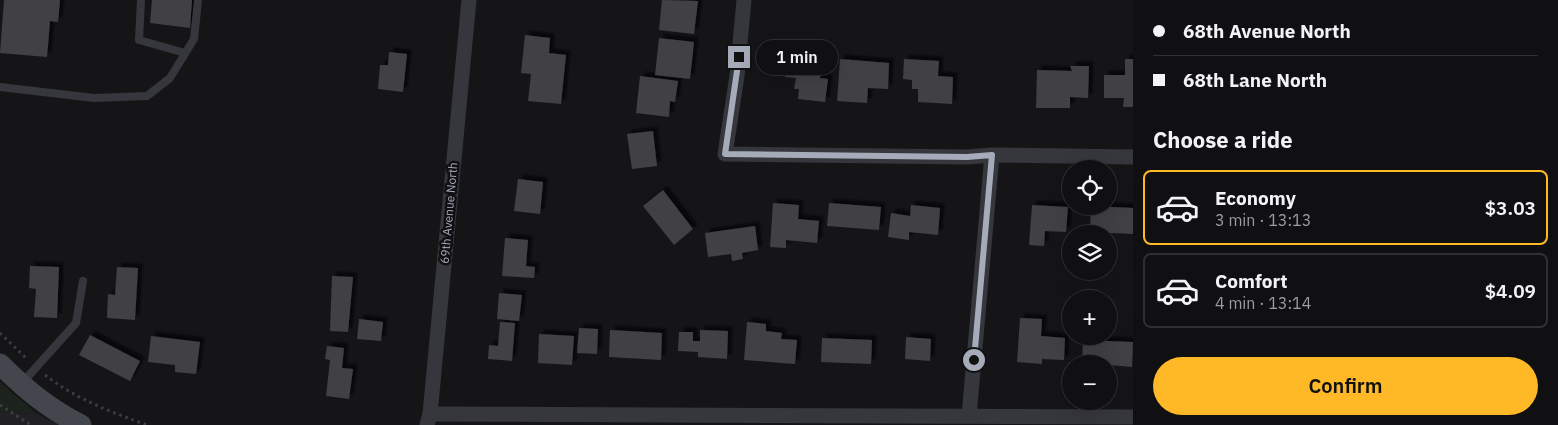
<!DOCTYPE html>
<meta charset="utf-8">
<style>
:root{--surface:#101012;--page:#19191b;--text:#f1f3f6;--muted:#9c9d9f;--line:#303032;--accent:#ffb926}
body{margin:0;font-family:"IBM Plex Sans",sans-serif;background:var(--page);color:var(--text);height:100vh;display:flex;flex-direction:column;font-size:19px;white-space:nowrap}
*{box-sizing:border-box;margin:0}
p{font-size:16px;color:var(--muted)}
.icon{flex:none;width:28px;height:28px;fill:none;stroke:currentColor;stroke-width:2;stroke-linecap:round;stroke-linejoin:round}
.map{position:relative;flex:1;overflow:hidden}
.side{display:flex;flex-direction:column;background:var(--surface);width:425px}
.side>*{flex:none}
.hud{display:grid;align-content:center;height:110px;padding:0 20px;background:var(--surface)}
.tools{position:absolute;left:1062px;top:160px;display:grid;gap:10px}
.tools a{display:grid;place-items:center;width:55px;height:55px;border-radius:50%;background:var(--surface);box-shadow:0 5px 20px #0002,0 0 0 1px var(--line);font-size:25px}
.end{position:absolute;width:22px;height:22px;margin:-11px;border:6px solid #a6abb9;background:#111;box-shadow:0 0 0 2px #111}
.from{border-radius:50%}
.bubble{position:absolute;height:35px;border-radius:18px;background:var(--surface);box-shadow:0 5px 20px #0002,0 0 0 1px var(--line);font-size:16px;font-weight:600;line-height:35px;text-align:center}
.hud b{display:flex;align-items:center;gap:18px;height:48px;font-size:19px}
.hud b+b{border-top:1px solid var(--line)}
.hud i{width:12px;height:12px;background:var(--text)}
ul{padding:0;list-style:none}
li{display:flex;align-items:center;gap:15px;height:75px;margin:0 10px 8px;padding:0 10px;border:2px solid var(--line);border-radius:8px}
li div{flex:1}
li b{display:block;font-size:19px}
li em{font-style:normal;font-weight:600}
li.selected{border-color:var(--accent)}
li>.icon{width:45px;height:45px;stroke-width:1.5}
h2{padding:0 20px;font-size:22px;line-height:60px}
.button{display:flex;gap:10px;margin-top:auto;padding:10px 20px}
.button a{flex:1;height:58px;border-radius:30px;background:var(--accent);color:#111;font-size:20px;font-weight:600;line-height:58px;text-align:center}
main{display:flex;flex:1;min-height:0}
.map>svg:first-child{display:block}
</style>
<main>
<div class="map">
<svg width="1133" height="425" viewBox="0 0 1133 425">
<defs>
<filter id="shadow"><feDropShadow dx="4.5" dy="-4.5" stdDeviation="1" flood-color="#0009"/></filter>
</defs>
<rect width="100%" height="100%" fill="#151518"/>
<path fill="#212125" d="M0 412 37 414 59 425H0Z"/>
<path fill="#1b231c" d="M0 382 37 414 0 412Z"/>
<g fill="#3f4045" filter="url(#shadow)">
<path d="M4 0H60L58 22 50 21 47 57 0 53Z"/>
<path d="M152 0H192L190 28 150 23Z"/>
<path d="M662 0 698 1 694 34 659 30Z"/>
<path d="M525 35 550 38 549 53 566 55 561 104 528 101 531 74 521 73Z"/>
<path d="M659 38 694 42 690 79 655 75Z"/>
<path d="M389 52 407 54 403 92 378 89 380 65H388Z"/>
<path d="M788 52 822 56 820 78 828 79 825 102 798 99 799 89H794L796 78 785 77Z"/>
<path d="M840 59 889 63 888 89 868 88 867 103 837 101Z"/>
<path d="M904 59 939 61 938 76 953 77 952 104 918 102V89H912V80L903 79Z"/>
<path d="M1125 59H1133V107H1123L1124 98H1104V75H1125Z"/>
<path d="M1070 66H1089L1088 98 1070 97V108H1036L1037 70 1072 71Z"/>
<path d="M640 76 678 81 675 102 670 101 669 117 636 113Z"/>
<path d="M653 131 657 166 632 169 627 134Z"/>
<path d="M518 179 543 182 540 214 514 211Z"/>
<path d="M663 190 693 229 674 245 643 206Z"/>
<path d="M773 203 799 205 798 219 819 221 817 243 786 240V248L770 247Z"/>
<path d="M829 203 881 207 879 230 827 226Z"/>
<path d="M911 205 940 208 938 235 909 232V240L888 237 891 213 910 216Z"/>
<path d="M1032 205 1068 207 1066 232 1045 231 1044 246 1029 245Z"/>
<path d="M1091 206 1133 208V234L1090 232Z"/>
<path d="M755 226 758 250 742 253 743 259 732 261 731 254 708 257 705 233Z"/>
<path d="M505 238 528 240 526 266 535 267 534 278 502 276Z"/>
<path d="M30 266 59 267 57 318 34 317 36 289 29 288Z"/>
<path d="M117 267 138 268 135 320 107 318 108 294 115 295Z"/>
<path d="M332 276 353 277 348 332 330 331Z"/>
<path d="M499 293 522 295 519 321 497 319Z"/>
<path d="M1020 318 1042 319 1041 336 1065 338 1064 360 1042 359V364L1017 362Z"/>
<path d="M359 319 383 322 381 341 357 339Z"/>
<path d="M500 322 515 323 512 361 488 359 489 345 498 346Z"/>
<path d="M747 322 766 324V331L782 333 781 339 797 340 795 364 744 360Z"/>
<path d="M579 328 598 329 597 354 577 353Z"/>
<path d="M610 330 662 333 661 360 609 357Z"/>
<path d="M700 330 728 331 727 359 698 357V352L678 351 679 332H693V341H700Z"/>
<path d="M539 334 574 336 572 365 538 363Z"/>
<path d="M90 335 140 361 130 381 79 355Z"/>
<path d="M151 336 200 342 196 374 175 372V365L148 362Z"/>
<path d="M906 337 931 339 930 361 905 359Z"/>
<path d="M822 338 872 340 871 364 821 362Z"/>
<path d="M1083 340 1133 342 1132 367 1109 365V364H1082Z"/>
<path d="M327 346 344 348 342 368 353 369 349 399 326 396 330 360 325 359Z"/>
</g>
<g fill="none" stroke-linecap="round" stroke-linejoin="round">
<g stroke="#3c3e44" stroke-width="3" stroke-dasharray="2.5 4" stroke-linecap="butt">
<path d="M0 333 27 359"/>
<path d="M45 375C76 399 111 412 147 425"/>
<path d="M0 405 31 425"/>
</g>
<g stroke="#36373d" stroke-width="8">
<path d="M141 0 139 40 185 53"/>
<path d="M0 87 94 98 147 96 170 78 194 39 198 0"/>
<path d="M22 383 76 323 83 281"/>
</g>
<g stroke="#36373d" stroke-width="15">
<path d="M744 0 737 76 725 154 967 157 992 155 1133 157"/>
<path d="M430 414 1133 417"/>
<path d="M969 416 992 155"/>
<path d="M427 425 430 414 469 0"/>
</g>
<path stroke="#44464d" stroke-width="21" d="M0 364C25 389 49 409 81 425"/>
</g>
<g fill="none" stroke-linecap="round" stroke-linejoin="round">
<path stroke="#a6abb9" stroke-width="6" d="M739 57 725 154 967 157 992 155 974 360"/>
</g>
<g text-anchor="middle" stroke-width="5" stroke-linejoin="round" paint-order="stroke">
<g font-size="12" fill="#a6abb9" stroke="#101013">
<text transform="translate(449 213) rotate(-85)" y="4">69th Avenue North</text>
</g>
</g>
</svg>
<div class="tools">
<a><svg class="icon" aria-label="locate" viewBox="0 0 24 24"><circle cx="12" cy="12" r="6"/><path d="M12 2v4M12 18v4M2 12h4M18 12h4"/></svg></a>
<a><svg class="icon" aria-label="layers" viewBox="0 0 24 24"><path d="M12 4l9 5-9 5-9-5zM3 14l9 5 9-5"/></svg></a>
<a>+</a>
<a>−</a>
</div>
<i class="end from" style="left:974px;top:360px"></i>
<i class="end" style="left:739px;top:57px"></i>
<div class="bubble" style="left:756px;top:40px;width:82px">1 min</div>
</div>
<section class="side">
<div class="hud">
<b><i class="from"></i>68th Avenue North</b>
<b><i></i>68th Lane North</b>
</div>
<h2>Choose a ride</h2>
<ul>
<li class="selected"><svg class="icon" aria-label="car" viewBox="0 0 24 24"><path d="M5 17H2v-5l4-1 3-4h7l3 4 3 1v5h-3M9 17h6M6 11h13"/><circle cx="7" cy="17" r="2"/><circle cx="17" cy="17" r="2"/></svg><div><b>Economy</b><p>3 min · 13:13</p></div><em>$3.03</em></li>
<li><svg class="icon" aria-label="car" viewBox="0 0 24 24"><path d="M5 17H2v-5l4-1 3-4h7l3 4 3 1v5h-3M9 17h6M6 11h13"/><circle cx="7" cy="17" r="2"/><circle cx="17" cy="17" r="2"/></svg><div><b>Comfort</b><p>4 min · 13:14</p></div><em>$4.09</em></li>
</ul>
<div class="button"><a>Confirm</a></div>
</section>
</main>
